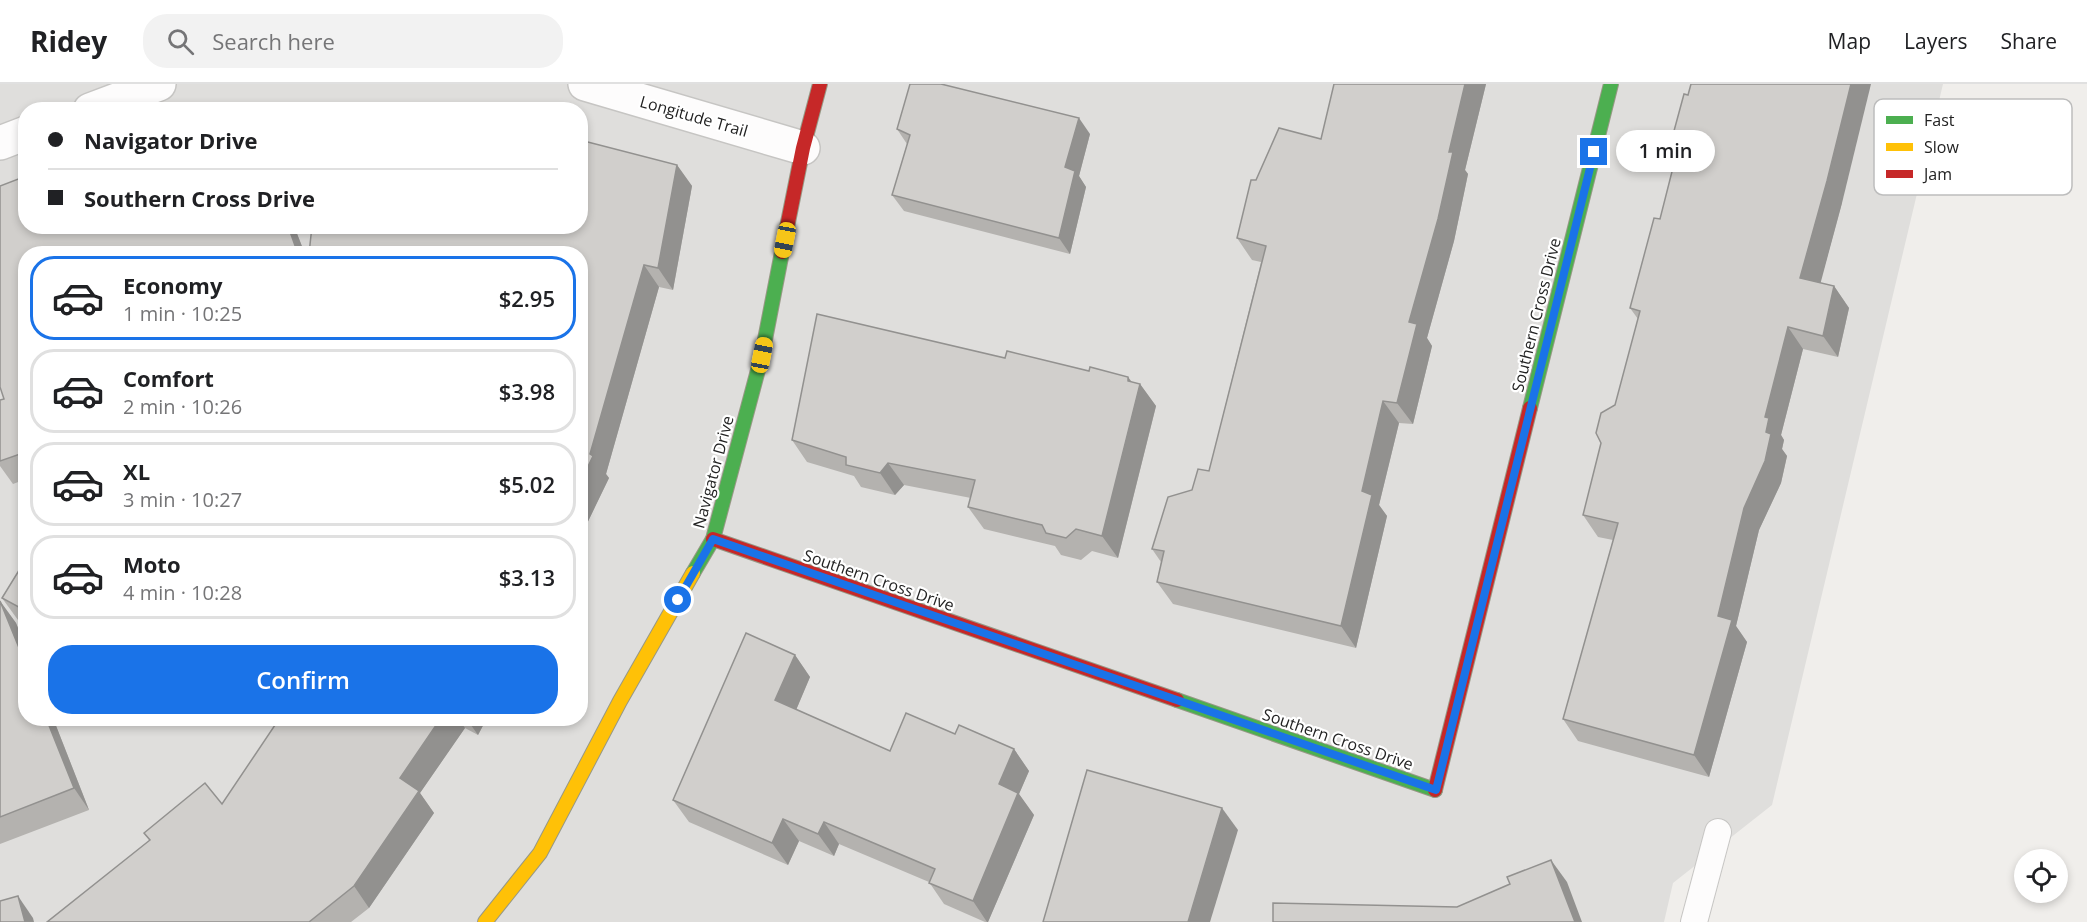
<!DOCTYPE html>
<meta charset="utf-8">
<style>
:root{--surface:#fff;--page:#f2f2f2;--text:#202124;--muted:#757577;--line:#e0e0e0;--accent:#1a73e8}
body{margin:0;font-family:"Open Sans",sans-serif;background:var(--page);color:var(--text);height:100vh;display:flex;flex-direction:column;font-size:22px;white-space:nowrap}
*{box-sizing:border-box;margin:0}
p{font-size:20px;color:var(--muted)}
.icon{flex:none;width:33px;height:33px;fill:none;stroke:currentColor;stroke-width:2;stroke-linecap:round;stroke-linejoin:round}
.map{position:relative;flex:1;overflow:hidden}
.drawer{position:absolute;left:18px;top:162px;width:570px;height:480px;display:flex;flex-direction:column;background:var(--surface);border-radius:24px;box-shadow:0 3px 9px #0003}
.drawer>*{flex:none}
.hud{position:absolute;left:18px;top:18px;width:570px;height:132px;border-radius:24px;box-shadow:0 3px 9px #0003;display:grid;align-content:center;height:132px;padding:0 30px;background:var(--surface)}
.tools{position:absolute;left:2014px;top:765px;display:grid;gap:12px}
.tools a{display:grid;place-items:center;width:54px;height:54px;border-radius:50%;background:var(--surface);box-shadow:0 3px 9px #0003;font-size:30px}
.end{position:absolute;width:27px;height:27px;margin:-14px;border:8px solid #1a73e8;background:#fff;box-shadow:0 0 0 3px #fff}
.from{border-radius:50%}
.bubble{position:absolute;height:42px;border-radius:21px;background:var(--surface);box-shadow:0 3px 9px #0003;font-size:20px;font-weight:600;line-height:42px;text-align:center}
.car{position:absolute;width:18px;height:36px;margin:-18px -9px;border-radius:8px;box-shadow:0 0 4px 2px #0007;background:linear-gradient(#f5c518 24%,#345 0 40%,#f5c518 0 76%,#345 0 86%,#f5c518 0)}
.hud b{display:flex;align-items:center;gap:21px;height:57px;font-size:22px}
.hud b+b{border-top:2px solid var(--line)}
.hud i{width:15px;height:15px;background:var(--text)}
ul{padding:10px 0 0;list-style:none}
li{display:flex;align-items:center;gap:18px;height:84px;margin:0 12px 9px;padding:0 18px;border:3px solid var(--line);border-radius:24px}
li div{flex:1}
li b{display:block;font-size:22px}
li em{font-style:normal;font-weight:600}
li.selected{border-color:var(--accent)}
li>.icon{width:54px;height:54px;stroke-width:1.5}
.primary-button{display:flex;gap:12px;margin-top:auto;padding:12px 30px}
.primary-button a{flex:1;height:69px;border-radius:24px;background:var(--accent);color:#fff;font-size:24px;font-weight:600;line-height:69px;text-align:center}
header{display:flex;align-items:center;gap:36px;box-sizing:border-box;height:84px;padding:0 30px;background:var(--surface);border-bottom:2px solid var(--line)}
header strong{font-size:28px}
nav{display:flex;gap:33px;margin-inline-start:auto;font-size:21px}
.search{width:420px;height:54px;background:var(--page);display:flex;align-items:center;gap:15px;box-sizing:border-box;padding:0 21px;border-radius:24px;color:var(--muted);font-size:22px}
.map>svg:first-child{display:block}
</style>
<header>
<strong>Ridey</strong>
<div class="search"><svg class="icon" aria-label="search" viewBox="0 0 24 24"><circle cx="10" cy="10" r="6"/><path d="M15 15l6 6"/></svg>Search here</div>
<nav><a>Map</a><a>Layers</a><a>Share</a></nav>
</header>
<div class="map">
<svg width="2087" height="838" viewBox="0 0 2087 838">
<rect width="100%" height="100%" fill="#f0eeeb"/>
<path fill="#dfdedc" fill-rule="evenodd" d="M0 0H1943L1772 721 1673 799 1664 838H0ZM26 26H580V142H26ZM26 170H580V634H26Z"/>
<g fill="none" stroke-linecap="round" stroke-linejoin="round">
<defs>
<path id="lane" d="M1694 838 1718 748"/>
<g id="street">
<path d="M585 0 803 64"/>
<path d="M90 26 159 0"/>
<path d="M0 59 26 49"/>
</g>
<g id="fast">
<path d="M1530 324 1611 0"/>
<path d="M693 489 713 455 762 271 782 168"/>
<path d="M1177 616 1435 706"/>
</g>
<path id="slow" d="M485 838 540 769 620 617 693 489"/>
<g id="jam">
<path d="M782 168 803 64 820 0"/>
<path d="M713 455 1177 616"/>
<path d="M1435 706 1530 324"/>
</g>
</defs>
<use href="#lane" stroke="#c6c5c3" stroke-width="28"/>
<use href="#street" stroke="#c6c5c3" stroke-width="36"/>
<use href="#fast" stroke="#979885" stroke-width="16"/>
<use href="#slow" stroke="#979885" stroke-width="16"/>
<use href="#jam" stroke="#979885" stroke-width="16"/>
<use href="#lane" stroke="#fdfcfc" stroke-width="26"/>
<use href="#street" stroke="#fdfcfc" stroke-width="33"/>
<use href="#fast" stroke="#4caf50" stroke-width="14"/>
<use href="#slow" stroke="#ffc107" stroke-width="14"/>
<use href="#jam" stroke="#c62828" stroke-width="14"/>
</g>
<g fill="#b4b2af">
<path d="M1334 0H1486L1465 86 1468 90 1454 157 1427 254 1432 262 1413 340 1399 339 1379 421 1387 432 1356 564 1173 520 1157 498 1161 478 1152 465 1192 406 1209 387 1261 178 1252 176 1237 154 1256 96 1321 55Z"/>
<path d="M1688 11 1842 119 1820 199 1834 202 1849 224 1838 273 1803 265 1781 351 1784 356 1782 365 1787 372 1781 399 1759 446 1736 542 1747 558 1709 693 1578 657 1563 635 1613 456 1598 453 1583 431 1615 321 1638 235 1630 224 1660 135 1677 66 1671 58Z"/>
<path d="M897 45 1090 50 1079 92 1086 103 1070 170 904 127 892 111 907 60Z"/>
<path d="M677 81 692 102 673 206 659 203 606 390 609 394 580 454V170Z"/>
<path d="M26 142H294L305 170H26V395L13 400 0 382V316L4 315Z"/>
<path d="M1005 274 1128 293 1132 298 1140 300 1156 322 1118 474 1092 467 1081 476 1061 471 1055 462 984 445 968 423 971 414 904 401 895 411 861 403 854 392 807 378 792 356Z"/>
<path d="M26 475V540L18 536 2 514Z"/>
<path d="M0 517 16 539 26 564V634H53L89 726 0 760Z"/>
<path d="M795 571 810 593 796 626 890 667 955 650 1014 665 1029 687 1019 710 1034 731 988 838H985L944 820 929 798 839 760 834 772 799 757 788 781 689 738 673 716Z"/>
<path d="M284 634H487L478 651 465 644 420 709 434 729 369 824 351 838H47L150 757 144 749 222 720Z"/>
</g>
<g fill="#92918f">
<path d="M1465 0H1486L1465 86 1468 90 1454 157 1427 254 1432 262 1413 340 1397 319 1409 238Z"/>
<path d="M1851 0H1871L1842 119 1816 216 1800 194Z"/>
<path d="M1079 34 1090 50 1079 92 1086 103 1070 170 1059 154 1065 83Z"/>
<path d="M677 81 692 102 673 206 658 184Z"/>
<path d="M288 142H294L305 170H298Z"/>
<path d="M644 181 659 203 606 390 609 394 580 454V399L590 370Z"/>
<path d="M1834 202 1849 224 1838 273 1823 252Z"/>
<path d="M1788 243 1803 265 1781 351 1784 356 1782 365 1787 372 1781 399 1759 446 1736 542 1747 558 1709 693 1694 671 1718 532 1744 424 1766 348 1765 333Z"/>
<path d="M1128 293 1138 308 1140 300 1156 322 1118 474 1102 452Z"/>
<path d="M1383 317 1399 339 1379 421 1387 432 1356 564 1341 542 1362 407Z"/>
<path d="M888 379 904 401 895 411 880 389Z"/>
<path d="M0 517 16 539 26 564V581Z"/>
<path d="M795 571 810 593 791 638 775 616Z"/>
<path d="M46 634H53L89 726 74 704Z"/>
<path d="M441 634H458L465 644 420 709 434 729 369 824 354 802 400 694Z"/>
<path d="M466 634H487L478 651Z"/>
<path d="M1014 665 1029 687 1019 710 1034 731 988 838H987L973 817 999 700Z"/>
<path d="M1222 724 1238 746 1210 838H1188Z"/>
<path d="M783 735 799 757 788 781 772 759Z"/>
<path d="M824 738 839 760 834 772 818 750Z"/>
<path d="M1551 776 1567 798 1582 838H1575Z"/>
<path d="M18 812 33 834 34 838H25Z"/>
</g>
<g fill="#d1cfcc" stroke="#92918f" stroke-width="1.5">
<path d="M910 0H941L1079 34 1065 83 1075 87 1059 154 892 111 910 51 897 45Z"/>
<path d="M1334 0H1465L1449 68H1453L1438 135 1409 238 1417 240 1397 319 1383 317 1362 407 1372 411 1341 542 1157 498 1164 467 1152 465 1168 413 1192 406 1198 385 1209 387 1266 162 1237 154 1251 96H1256L1279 44 1321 55Z"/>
<path d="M1691 0H1851L1827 97 1800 194 1834 202 1823 252 1788 243 1765 333 1769 334 1766 348 1771 350 1765 377 1744 424 1718 532 1732 536 1694 671 1563 635 1618 439 1583 431 1601 359 1596 349 1601 329 1615 321 1640 227 1630 224 1654 134 1660 135 1679 60 1671 58 1684 10 1688 11Z"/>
<path d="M580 56 677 81 658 184 644 181 590 370 593 372 580 399V170H309L312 142H580Z"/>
<path d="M26 92V142H288L298 170H26V368L0 377V316L4 315 0 303V102Z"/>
<path d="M817 230 1005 274 1007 267 1089 287 1090 283 1128 293V297L1140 300 1102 452 1076 445 1066 454 1046 449 1042 441 968 423 975 396 888 379 880 389 846 381V373L792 356Z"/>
<path d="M26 475V527L2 514Z"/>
<path d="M0 517 26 581V634H46L74 704 0 733Z"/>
<path d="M746 549 795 571 775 616 890 667 906 629 955 650 959 641 1014 665 999 700 1018 709 973 817 929 799 935 785 824 738 818 750 783 735 772 759 673 716Z"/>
<path d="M284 634H441L400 694 419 707 354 802 309 838H47L150 756 144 749 205 699 222 720 275 641Z"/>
<path d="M1087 686 1222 724 1188 838H1043Z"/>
<path d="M1551 776 1575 838H1273V819L1457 823 1510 800 1507 793Z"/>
<path d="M18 812 25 838H0V817Z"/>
</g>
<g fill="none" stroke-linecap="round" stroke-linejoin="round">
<path stroke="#1a73e8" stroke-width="8" d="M678 516 713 455 1436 706 1594 68"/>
</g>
<g text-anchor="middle" stroke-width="4.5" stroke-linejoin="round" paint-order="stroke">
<g font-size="16" fill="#222" stroke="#fff">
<text transform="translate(694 32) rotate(16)" y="6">Longitude Trail</text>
<text transform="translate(1536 231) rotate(-76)" y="6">Southern Cross Drive</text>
<text transform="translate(713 388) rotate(-75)" y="6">Navigator Drive</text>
<text transform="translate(879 496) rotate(19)" y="6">Southern Cross Drive</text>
<text transform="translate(1338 655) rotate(19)" y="6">Southern Cross Drive</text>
</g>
</g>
<rect x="1874" y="15" width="198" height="96" rx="9" fill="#fff" stroke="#bdbdbd" stroke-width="1.5"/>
<rect x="1886" y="32" width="27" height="8" fill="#4caf50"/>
<rect x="1886" y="59" width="27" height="8" fill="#ffc107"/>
<rect x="1886" y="86" width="27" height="8" fill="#c62828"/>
<g font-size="16" fill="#222">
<text x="1924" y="42">Fast</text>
<text x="1924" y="69">Slow</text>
<text x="1924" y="96">Jam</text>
</g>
</svg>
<div class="tools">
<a><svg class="icon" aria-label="locate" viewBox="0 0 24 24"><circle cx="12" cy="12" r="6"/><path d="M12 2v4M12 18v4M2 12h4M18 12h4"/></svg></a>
</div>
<i class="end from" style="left:678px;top:516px"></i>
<i class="end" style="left:1594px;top:68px"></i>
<div class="bubble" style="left:1616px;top:46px;width:99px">1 min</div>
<i class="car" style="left:785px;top:156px;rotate:191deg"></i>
<i class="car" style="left:762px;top:271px;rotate:11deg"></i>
<div class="hud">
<b><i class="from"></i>Navigator Drive</b>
<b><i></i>Southern Cross Drive</b>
</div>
<section class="drawer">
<ul>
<li class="selected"><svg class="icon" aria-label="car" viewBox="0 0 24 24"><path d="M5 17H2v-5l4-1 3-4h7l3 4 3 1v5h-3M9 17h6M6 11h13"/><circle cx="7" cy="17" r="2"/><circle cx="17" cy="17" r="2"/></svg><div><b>Economy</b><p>1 min · 10:25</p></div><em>$2.95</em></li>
<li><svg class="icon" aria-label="car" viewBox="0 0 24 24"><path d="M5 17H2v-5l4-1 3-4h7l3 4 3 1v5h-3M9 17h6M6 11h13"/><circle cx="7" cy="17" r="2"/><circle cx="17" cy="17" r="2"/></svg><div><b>Comfort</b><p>2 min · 10:26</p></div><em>$3.98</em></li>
<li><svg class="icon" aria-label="car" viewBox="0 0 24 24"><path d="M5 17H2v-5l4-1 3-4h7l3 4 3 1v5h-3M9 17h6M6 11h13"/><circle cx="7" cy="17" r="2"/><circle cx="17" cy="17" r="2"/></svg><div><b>XL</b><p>3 min · 10:27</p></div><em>$5.02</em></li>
<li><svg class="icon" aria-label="car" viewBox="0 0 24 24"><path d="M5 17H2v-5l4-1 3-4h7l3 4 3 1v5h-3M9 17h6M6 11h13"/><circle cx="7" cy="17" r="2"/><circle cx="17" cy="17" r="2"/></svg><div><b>Moto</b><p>4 min · 10:28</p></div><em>$3.13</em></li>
</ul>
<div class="primary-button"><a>Confirm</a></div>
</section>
</div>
